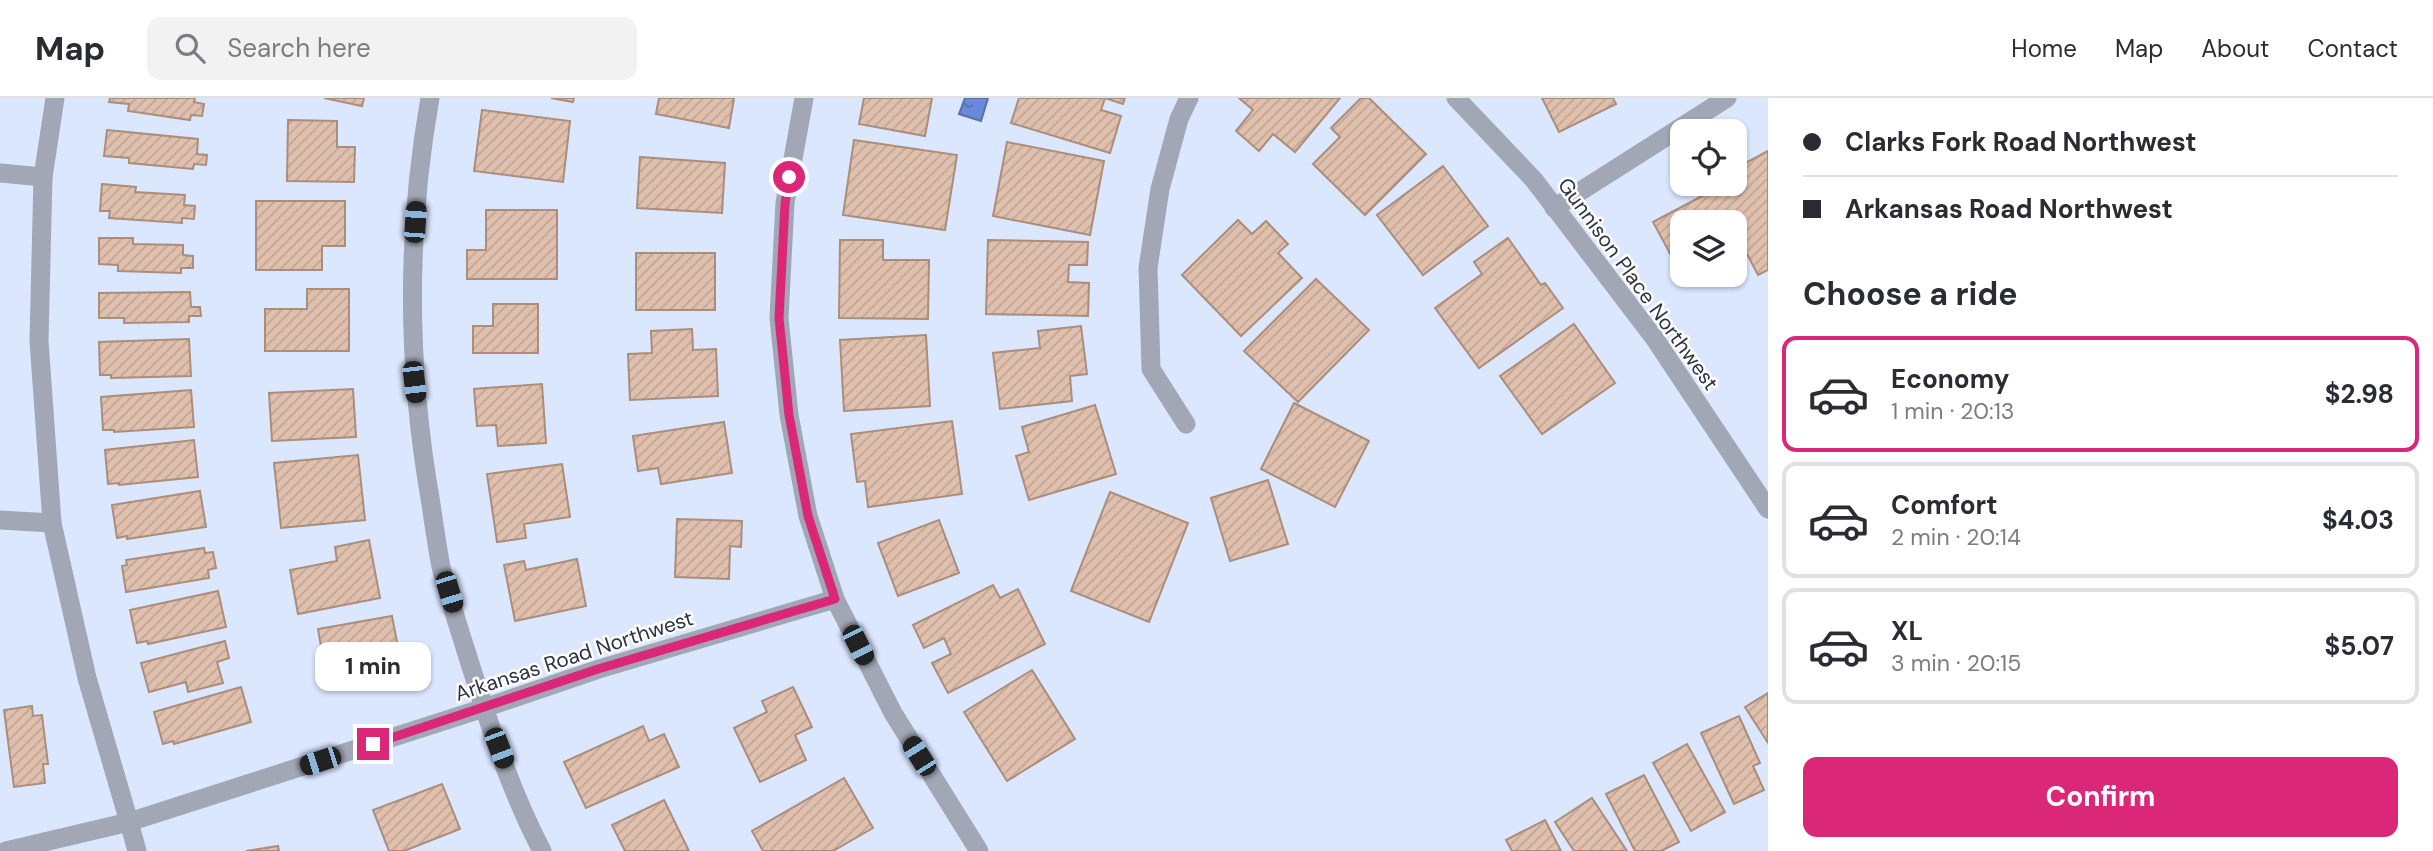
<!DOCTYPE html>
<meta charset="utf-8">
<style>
:root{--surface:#fff;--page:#f2f2f3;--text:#2b2b33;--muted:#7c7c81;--line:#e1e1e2;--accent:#db2777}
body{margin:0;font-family:"DM Sans",sans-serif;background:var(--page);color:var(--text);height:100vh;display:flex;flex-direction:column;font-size:26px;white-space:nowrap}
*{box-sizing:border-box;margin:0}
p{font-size:23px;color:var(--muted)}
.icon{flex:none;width:38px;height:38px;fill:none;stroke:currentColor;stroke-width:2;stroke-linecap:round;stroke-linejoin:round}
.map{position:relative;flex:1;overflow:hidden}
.drawer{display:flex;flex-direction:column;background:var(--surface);width:665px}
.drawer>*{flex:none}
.top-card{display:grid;align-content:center;height:154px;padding:0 35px;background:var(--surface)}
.fabs{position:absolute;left:1670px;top:21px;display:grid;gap:14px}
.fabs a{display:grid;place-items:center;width:77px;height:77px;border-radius:14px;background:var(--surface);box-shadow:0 2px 5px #0004;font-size:35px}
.end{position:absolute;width:32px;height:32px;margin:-16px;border:9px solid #db2777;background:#fff;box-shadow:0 0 0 4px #fff}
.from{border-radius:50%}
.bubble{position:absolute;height:49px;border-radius:14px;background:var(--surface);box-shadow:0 2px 5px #0004;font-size:23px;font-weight:700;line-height:49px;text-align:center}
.car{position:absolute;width:21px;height:42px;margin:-21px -10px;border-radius:9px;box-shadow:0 0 5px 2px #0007;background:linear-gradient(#222 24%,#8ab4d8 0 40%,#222 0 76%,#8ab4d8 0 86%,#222 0)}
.top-card b{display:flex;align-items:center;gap:24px;height:66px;font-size:26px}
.top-card b+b{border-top:2px solid var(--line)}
.top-card i{width:18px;height:18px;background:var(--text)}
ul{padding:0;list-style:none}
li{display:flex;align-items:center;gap:21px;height:116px;margin:0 14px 10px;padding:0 21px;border:4px solid var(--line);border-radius:14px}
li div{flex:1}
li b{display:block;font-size:26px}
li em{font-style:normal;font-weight:700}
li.on{border-color:var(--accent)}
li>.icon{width:63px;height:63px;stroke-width:1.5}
h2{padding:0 35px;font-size:32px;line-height:84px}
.cta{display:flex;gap:14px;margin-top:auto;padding:14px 35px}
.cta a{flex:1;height:80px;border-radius:14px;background:var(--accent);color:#fff;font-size:28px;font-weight:700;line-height:80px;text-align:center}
header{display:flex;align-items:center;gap:42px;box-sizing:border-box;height:98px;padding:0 35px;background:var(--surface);border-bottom:2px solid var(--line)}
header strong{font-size:33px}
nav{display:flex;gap:38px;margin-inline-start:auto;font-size:24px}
.search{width:490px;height:63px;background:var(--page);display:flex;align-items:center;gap:18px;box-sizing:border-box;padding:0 24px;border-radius:14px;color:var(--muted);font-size:26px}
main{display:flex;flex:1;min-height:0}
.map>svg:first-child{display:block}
</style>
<header>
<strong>Map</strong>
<div class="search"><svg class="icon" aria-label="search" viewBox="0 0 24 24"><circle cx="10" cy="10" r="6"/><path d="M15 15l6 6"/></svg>Search here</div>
<nav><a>Home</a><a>Map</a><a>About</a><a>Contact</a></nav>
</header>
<main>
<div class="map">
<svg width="1768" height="753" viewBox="0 0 1768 753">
<defs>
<pattern id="water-ripples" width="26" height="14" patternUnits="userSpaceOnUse" patternTransform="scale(1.75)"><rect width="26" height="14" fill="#6a89d9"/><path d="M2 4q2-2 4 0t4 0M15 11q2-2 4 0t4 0" fill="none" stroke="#5871b1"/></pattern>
<pattern id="building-hatch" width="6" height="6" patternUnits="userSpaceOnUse" patternTransform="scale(1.75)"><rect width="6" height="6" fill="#e0c0ad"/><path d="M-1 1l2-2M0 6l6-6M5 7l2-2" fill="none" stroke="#c0a596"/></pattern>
</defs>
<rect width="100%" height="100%" fill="#dbe6ff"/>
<path fill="url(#water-ripples)" stroke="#586faa" stroke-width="2" d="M965 0H988L981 23 959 16Z"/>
<g fill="url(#building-hatch)" stroke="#ab8d7b" stroke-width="2">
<path d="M110 0H195L194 4 204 6 202 18 191 17 190 22 128 13 129 6 109 4Z"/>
<path d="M324 0H364L362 8Z"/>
<path d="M551 0H574L573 4Z"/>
<path d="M659 0H734L729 30 656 16Z"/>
<path d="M864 0H932L925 38 859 26Z"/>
<path d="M1019 0H1125L1123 6 1105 0 1101 12 1121 18 1110 55 1011 25Z"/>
<path d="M1239 0H1340L1295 54 1273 36 1259 53 1236 33 1253 12Z"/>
<path d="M1361 0H1369L1426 56 1365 117 1313 66 1340 39 1331 30Z"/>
<path d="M1542 0H1613L1616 6 1559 34Z"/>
<path d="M482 12 570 23 563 84 474 73Z"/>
<path d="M288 22 337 23V49H355L354 84 287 83Z"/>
<path d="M107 32 198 41 197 56 207 57 206 67 194 66 193 71 129 65V60L104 58Z"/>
<path d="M854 42 957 57 945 132 843 117Z"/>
<path d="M1007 44 1104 63 1090 137 993 118Z"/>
<path d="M1768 53V172L1758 177 1746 154 1734 160V124H1682V177H1702L1686 185 1653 124 1706 96 1702 89 1707 86H1734V71Z"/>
<path d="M640 59 725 65 722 115 637 110Z"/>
<path d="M1443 68 1488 128 1423 177 1377 117Z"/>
<path d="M102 86 136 89 135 94 185 97 184 107 195 108 194 121 182 120V125L109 120 110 113H100Z"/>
<path d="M256 103H345V148H322V172H256Z"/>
<path d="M486 112H557V181H467V152H486Z"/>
<path d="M1238 122 1252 136 1266 123 1288 146 1278 155 1302 180 1241 238 1182 177Z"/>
<path d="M99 140H133V146L183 147V157L193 158V170H181V175L118 173V167L99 166Z"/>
<path d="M1508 140 1541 187 1545 185 1563 210 1479 270 1435 210 1482 176 1474 164Z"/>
<path d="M840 142H883V162H929L928 221 839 220Z"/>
<path d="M988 142 1088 144 1087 167H1069L1068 184 1089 185 1088 218 986 216Z"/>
<rect x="636" y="155" width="79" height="57"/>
<path d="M1316 181 1369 232 1298 304 1244 253Z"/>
<path d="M307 191H349V253H265V211H307Z"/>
<path d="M190 194 191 209H200L201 218H189V224L124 225V220H99V195Z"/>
<path d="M493 206H538V255H473V228H493Z"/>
<path d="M1574 226 1615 285 1542 336 1500 278Z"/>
<path d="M1081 228 1087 276 1070 278 1072 303 1000 311 993 255 1040 250 1038 233Z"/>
<path d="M692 231 693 252 716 251 718 298 630 302 628 256 652 255 651 233Z"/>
<path d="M926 237 930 308 844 313 840 242Z"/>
<path d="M189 241 191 278 111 280V277H100L99 244Z"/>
<path d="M542 286 546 345 498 348 496 327 477 328 474 291Z"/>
<path d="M353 291 356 339 272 343 269 295Z"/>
<path d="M191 292 194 329 114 334V332H103L101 299Z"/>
<path d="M1294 305 1369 343 1335 409 1261 371Z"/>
<path d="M1095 307 1116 376 1029 402 1016 358 1029 354 1022 329Z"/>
<path d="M952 323 962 396 868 409 865 383 857 384 851 336Z"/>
<path d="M724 324 732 375 661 386 658 370 638 373 633 338Z"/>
<path d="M194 342 198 379 119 387V385L108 386 105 352Z"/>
<path d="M358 357 365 422 281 430 274 365Z"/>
<path d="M562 366 570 419 524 426 526 440 497 444 487 376Z"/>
<path d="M1268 382 1288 446 1230 463 1211 400Z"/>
<path d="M200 393 206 429 127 441V438L117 440 112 407Z"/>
<path d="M1110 394 1188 425 1149 524 1071 493Z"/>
<path d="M677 421 742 423 741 449 730 448 729 481 675 479Z"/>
<path d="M939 422 959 475 898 498 878 445Z"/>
<path d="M369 442 380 500 298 516 290 472 337 463 335 449Z"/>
<path d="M204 450 205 455 213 454 216 470 208 472 209 480 126 494 122 468 127 467 126 462Z"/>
<path d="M577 461 586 508 515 523 504 467 524 463 526 472Z"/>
<path d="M993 487 1000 500 1018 491 1045 546 948 595 932 565 951 556 944 540 924 550 913 527Z"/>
<path d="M218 493 226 529 148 546 147 543 137 545 130 512Z"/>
<path d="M392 518 403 576 328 589 318 531Z"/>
<path d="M225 543 229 560 217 564 223 585 188 594 186 584 149 594 141 565Z"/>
<path d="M1032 572 1075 641 1007 683 964 614Z"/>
<path d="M241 589 251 624 174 646 173 643 163 646 154 614Z"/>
<path d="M793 589 812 629 795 637 806 662 760 684 734 630 767 614 762 603Z"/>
<path d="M1768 595V645L1745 609Z"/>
<path d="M32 608 33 618 42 617 48 666H43L45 685 14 689 4 612Z"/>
<path d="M1739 618 1760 665 1753 668 1764 692 1734 706 1701 635Z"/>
<path d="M643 628 649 643 664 636 679 669 586 710 564 664Z"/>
<path d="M1687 646 1725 714 1691 733 1653 665Z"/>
<path d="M1644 677 1679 744 1661 753H1635L1606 696Z"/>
<path d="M844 680 873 730 833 753H763L752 733Z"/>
<path d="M442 686 460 731 404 753H389L373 712Z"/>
<path d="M1592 700 1627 753H1574L1555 724Z"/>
<path d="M664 702 689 753H625L612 727Z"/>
<path d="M1545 722 1561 753H1512L1506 742Z"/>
<path d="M278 748 279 753H246Z"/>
</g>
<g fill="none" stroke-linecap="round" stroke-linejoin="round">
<g stroke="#a1a7b4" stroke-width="19">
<path d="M55 0 43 79 39 243 52 425 87 580 129 724"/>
<path d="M430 0C406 135 407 271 431 406 434 427 437 448 441 469 450 504 462 540 473 575 492 635 513 698 542 753"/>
<path d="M804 0 785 105 779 220 789 317 808 418 835 501"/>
<path d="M1456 0 1534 82 1655 241 1768 411"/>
<path d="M0 75 43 79"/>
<path d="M1554 110 1727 0"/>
<path d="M1186 326 1151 271 1148 170 1160 91 1179 21 1189 0"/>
<path d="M0 422 52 425"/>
</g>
<g stroke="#a1a7b4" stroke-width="19">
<path d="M129 724 137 753"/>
<path d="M6 753 129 724 484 610 599 571 835 501 893 615 979 753"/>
</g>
</g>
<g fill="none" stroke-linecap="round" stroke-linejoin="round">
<path stroke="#db2777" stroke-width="9" d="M373 646 598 571 835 501 808 418 789 317 779 220 785 106 789 79"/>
</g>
<g text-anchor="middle" stroke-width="5" stroke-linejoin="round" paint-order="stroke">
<g font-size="21" fill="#2d323e" stroke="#fff">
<text transform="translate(1638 186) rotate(54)" y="7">Gunnison Place Northwest</text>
<text transform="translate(574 558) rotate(-18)" y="7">Arkansas Road Northwest</text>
</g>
</g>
</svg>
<div class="fabs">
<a><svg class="icon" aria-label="locate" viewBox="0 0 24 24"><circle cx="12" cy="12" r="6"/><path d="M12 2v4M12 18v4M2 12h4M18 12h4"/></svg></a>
<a><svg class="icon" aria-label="layers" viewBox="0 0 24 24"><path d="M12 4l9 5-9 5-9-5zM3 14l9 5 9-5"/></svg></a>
</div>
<i class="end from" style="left:789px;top:79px"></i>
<i class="end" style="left:373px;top:646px"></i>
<div class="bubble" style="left:315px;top:544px;width:116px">1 min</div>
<i class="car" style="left:415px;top:124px;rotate:4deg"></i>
<i class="car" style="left:414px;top:284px;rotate:173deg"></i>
<i class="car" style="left:449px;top:494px;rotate:163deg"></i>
<i class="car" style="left:858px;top:547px;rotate:153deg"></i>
<i class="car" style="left:499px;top:650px;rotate:159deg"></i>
<i class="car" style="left:919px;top:658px;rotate:328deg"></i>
<i class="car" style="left:320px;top:663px;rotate:252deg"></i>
</div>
<section class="drawer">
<div class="top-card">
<b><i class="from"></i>Clarks Fork Road Northwest</b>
<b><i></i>Arkansas Road Northwest</b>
</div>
<h2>Choose a ride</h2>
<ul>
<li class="on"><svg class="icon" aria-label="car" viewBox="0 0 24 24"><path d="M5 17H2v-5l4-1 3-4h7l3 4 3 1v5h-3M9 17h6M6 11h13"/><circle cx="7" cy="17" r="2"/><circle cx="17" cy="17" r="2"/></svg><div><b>Economy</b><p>1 min · 20:13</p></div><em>$2.98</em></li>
<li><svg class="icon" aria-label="car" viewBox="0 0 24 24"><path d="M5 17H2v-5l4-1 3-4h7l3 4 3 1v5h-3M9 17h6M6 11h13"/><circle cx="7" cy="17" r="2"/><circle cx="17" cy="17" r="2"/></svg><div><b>Comfort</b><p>2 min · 20:14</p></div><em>$4.03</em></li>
<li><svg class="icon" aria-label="car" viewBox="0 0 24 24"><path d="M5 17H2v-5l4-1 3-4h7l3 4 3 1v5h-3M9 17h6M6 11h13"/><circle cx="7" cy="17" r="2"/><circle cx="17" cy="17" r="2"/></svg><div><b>XL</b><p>3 min · 20:15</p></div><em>$5.07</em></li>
</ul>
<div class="cta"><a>Confirm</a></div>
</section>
</main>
